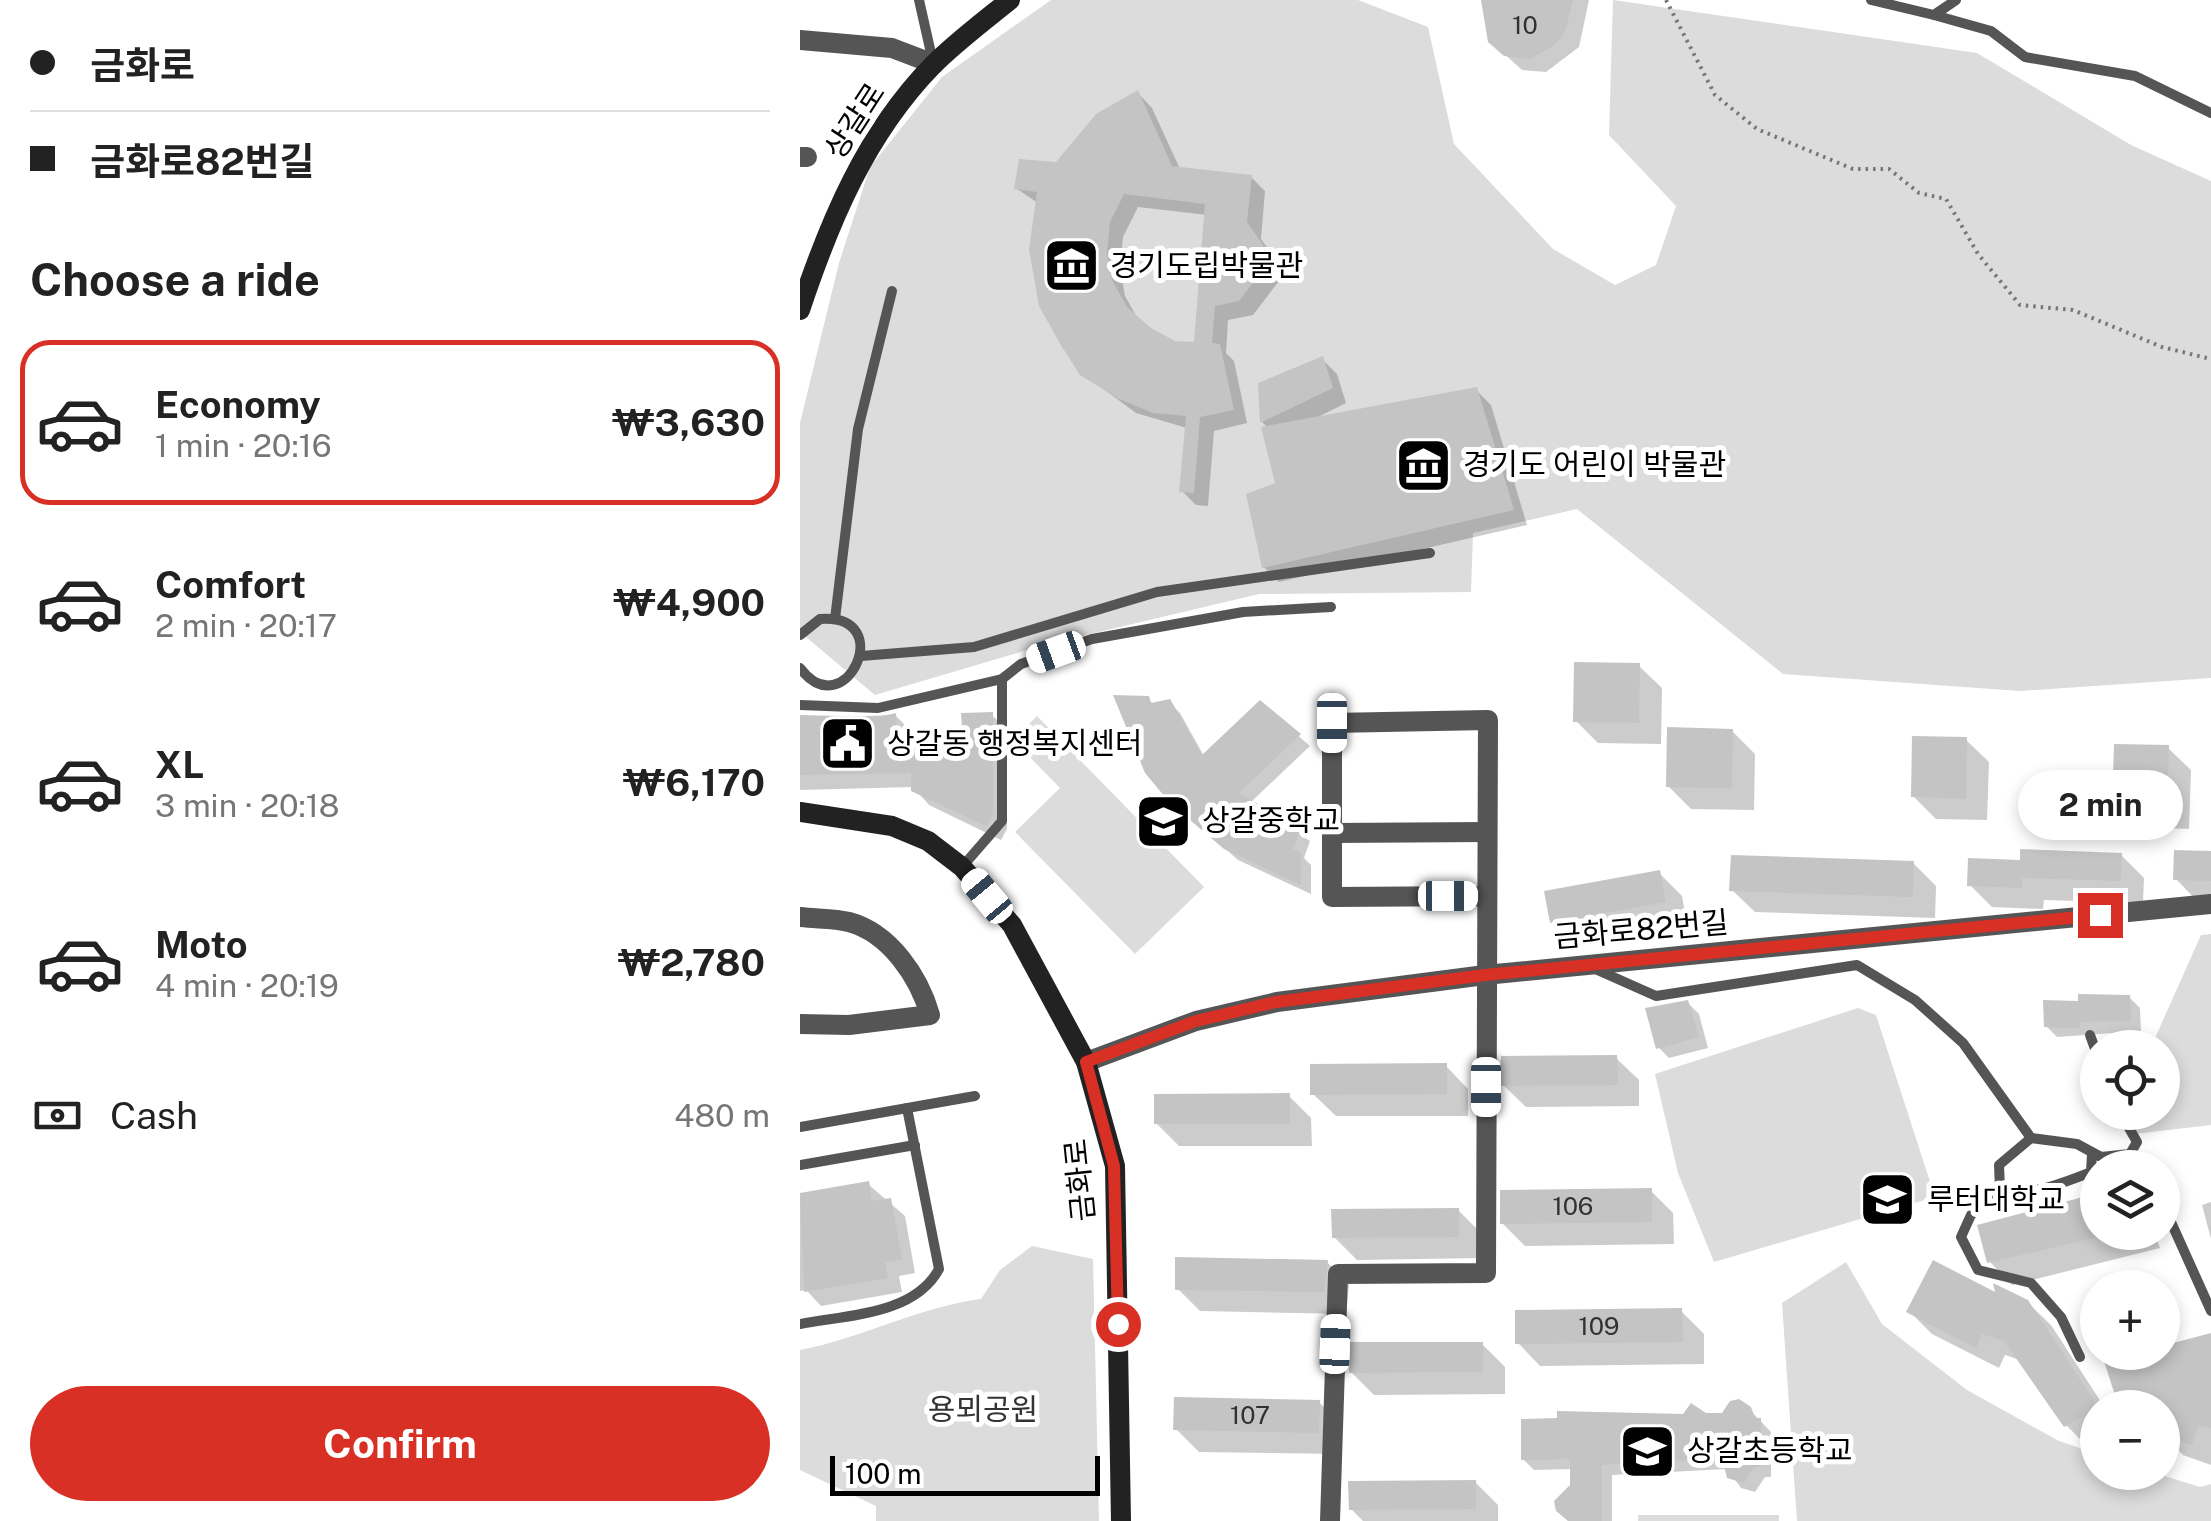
<!DOCTYPE html>
<meta charset="utf-8">
<style>
:root{--surface:#fff;--page:#f2f2f2;--text:#222;--muted:#767676;--line:#e0e0e0;--accent:#d93025}
body{margin:0;font-family:"Public Sans","Noto Sans KR",sans-serif;background:var(--page);color:var(--text);height:100vh;display:flex;flex-direction:column;font-size:38px;white-space:nowrap}
*{box-sizing:border-box;margin:0}
p{font-size:32px;color:var(--muted)}
.icon{flex:none;width:55px;height:55px;fill:none;stroke:currentColor;stroke-width:2;stroke-linecap:round;stroke-linejoin:round}
.map{position:relative;flex:1;overflow:hidden}
.sheet{display:flex;flex-direction:column;background:var(--surface);width:800px}
.sheet>*{flex:none}
.hud{display:grid;align-content:center;height:220px;padding:0 30px;background:var(--surface)}
.fabs{position:absolute;left:1280px;top:1030px;display:grid;gap:20px}
.fabs a{display:grid;place-items:center;width:100px;height:100px;border-radius:50%;background:var(--surface);box-shadow:0 5px 15px #0003;font-size:50px}
.scale{position:absolute;left:30px;bottom:25px;width:270px;box-sizing:border-box;padding-left:10px;border:5px solid #000;border-top:0;font-size:28px;line-height:35px;white-space:nowrap;color:#000;-webkit-text-stroke:8px #fff;paint-order:stroke}
.end{position:absolute;width:45px;height:45px;margin:-22px;border:12px solid #d93025;background:#fff;box-shadow:0 0 0 5px #fff}
.from{border-radius:50%}
.bubble{position:absolute;height:70px;border-radius:35px;background:var(--surface);box-shadow:0 5px 15px #0003;font-size:32px;font-weight:700;line-height:70px;text-align:center}
.car{position:absolute;width:30px;height:60px;margin:-30px -15px;border-radius:12px;box-shadow:0 0 8px 2px #0007;background:linear-gradient(#fff 24%,#345 0 40%,#fff 0 76%,#345 0 86%,#fff 0)}
.hud b{display:flex;align-items:center;gap:35px;height:95px;font-size:38px}
.hud b+b{border-top:2px solid var(--line)}
.hud i{width:25px;height:25px;background:var(--text)}
ul{padding:0;list-style:none}
li{display:flex;align-items:center;gap:30px;height:165px;margin:0 20px 15px;padding:0 10px;border:5px solid transparent;border-radius:30px}
li div{flex:1}
li b{display:block;font-size:38px}
li em{font-style:normal;font-weight:700}
li.on{border-color:var(--accent)}
li>.icon{width:90px;height:90px;stroke-width:1.5}
h2{padding:0 30px;font-size:45px;line-height:120px}
.pay{display:flex;align-items:center;gap:25px;height:110px;padding:0 30px;font-size:38px}
.pay p{margin-inline-start:auto}
.primary-button{display:flex;gap:20px;margin-top:auto;padding:20px 30px}
.primary-button a{flex:1;height:115px;border-radius:60px;background:var(--accent);color:#fff;font-size:40px;font-weight:700;line-height:115px;text-align:center}
main{display:flex;flex:1;min-height:0}
.map>svg:first-child{display:block}
</style>
<main>
<section class="sheet">
<div class="hud">
<b><i class="from"></i>금화로</b>
<b><i></i>금화로82번길</b>
</div>
<h2>Choose a ride</h2>
<ul>
<li class="on"><svg class="icon" aria-label="car" viewBox="0 0 24 24"><path d="M5 17H2v-5l4-1 3-4h7l3 4 3 1v5h-3M9 17h6M6 11h13"/><circle cx="7" cy="17" r="2"/><circle cx="17" cy="17" r="2"/></svg><div><b>Economy</b><p>1 min · 20:16</p></div><em>₩3,630</em></li>
<li><svg class="icon" aria-label="car" viewBox="0 0 24 24"><path d="M5 17H2v-5l4-1 3-4h7l3 4 3 1v5h-3M9 17h6M6 11h13"/><circle cx="7" cy="17" r="2"/><circle cx="17" cy="17" r="2"/></svg><div><b>Comfort</b><p>2 min · 20:17</p></div><em>₩4,900</em></li>
<li><svg class="icon" aria-label="car" viewBox="0 0 24 24"><path d="M5 17H2v-5l4-1 3-4h7l3 4 3 1v5h-3M9 17h6M6 11h13"/><circle cx="7" cy="17" r="2"/><circle cx="17" cy="17" r="2"/></svg><div><b>XL</b><p>3 min · 20:18</p></div><em>₩6,170</em></li>
<li><svg class="icon" aria-label="car" viewBox="0 0 24 24"><path d="M5 17H2v-5l4-1 3-4h7l3 4 3 1v5h-3M9 17h6M6 11h13"/><circle cx="7" cy="17" r="2"/><circle cx="17" cy="17" r="2"/></svg><div><b>Moto</b><p>4 min · 20:19</p></div><em>₩2,780</em></li>
</ul>
<div class="pay"><svg class="icon" aria-label="cash" viewBox="0 0 24 24"><path d="M3 7h18v10H3z"/><circle cx="12" cy="12" r="2"/></svg>Cash<p>480 m</p></div>
<div class="primary-button"><a>Confirm</a></div>
</section>
<div class="map">
<svg width="1411" height="1521" viewBox="0 0 1411 1521">
<rect width="100%" height="100%" fill="#fff"/>
<g fill="#dcdcdc">
<path d="M251 0H558L628 27 654 144 753 249 815 285 856 265 876 206 809 135 813 0 1177 53 1331 145 1411 181V678L1220 691 983 674 777 509 673 533 671 592 459 594 244 645 75 695 0 632V423L39 263 70 167 142 77Z"/>
<path d="M237 716 404 887 335 954 215 832 260 788 213 740Z"/>
<path d="M1411 934V1125L1334 1134 1337 1113 1362 1112V1048L1351 1047 1401 935Z"/>
<path d="M1058 1008 1076 1015 1135 1197 914 1262 878 1173 855 1074Z"/>
<path d="M232 1246 293 1259 299 1521H76V1506L0 1470V1350C63 1338 118 1307 181 1299L200 1270Z"/>
<path d="M1046 1262 1082 1324 1167 1390 1259 1441 1297 1454 1298 1472 1355 1473 1400 1487 1411 1484V1521H997L982 1303Z"/>
<rect x="838" y="1515" width="141" height="6"/>
</g>
<g fill="#0003" fill-rule="evenodd">
<path d="M683 0H789L779 47 746 72 722 70 690 41Z"/>
<path d="M338 93 352 108 380 169 451 177 465 191 461 239 477 261 479 281 453 315 428 320 426 353 434 361 447 423 414 431 408 506 396 505 382 491 387 428 336 413 282 373 238 203 217 189 257 165ZM338 207 407 215 396 345 374 343 339 321 325 296 320 269 323 237Z"/>
<path d="M522 359 537 374 546 403 516 418 676 390 691 405 727 525 479 582 464 567 478 484 468 428 462 422 461 384Z"/>
<path d="M839 666 862 688 861 744 798 743 776 721Z"/>
<path d="M347 698 354 705 369 702 380 713 404 756 460 703 510 746 451 802 510 841 504 858 511 865V894L438 860 372 802Z"/>
<path d="M95 715 110 730 111 747H128L192 715 207 730V829L201 840 129 805 113 787 0 790V718Z"/>
<path d="M932 731 955 754 954 810 891 809 868 786Z"/>
<path d="M1166 740 1189 762 1187 820 1136 819 1113 796Z"/>
<path d="M1368 748 1391 770 1389 829 1338 827 1315 805Z"/>
<path d="M1411 853V902H1398L1376 879Z"/>
<path d="M1321 855 1344 878 1343 903 1244 900 1243 909 1192 907 1170 885 1222 862Z"/>
<path d="M1113 863 1136 886 1135 918 955 912 932 890Z"/>
<path d="M859 873 882 896 887 924 775 944 752 921Z"/>
<path d="M1329 997 1340 1008 1341 1031 1257 1037 1246 1026 1280 1004Z"/>
<path d="M888 1003 899 1014 908 1048 869 1058 858 1047Z"/>
<path d="M816 1058 839 1080V1106L726 1107 703 1085Z"/>
<path d="M646 1066 668 1089V1116H536L513 1094Z"/>
<path d="M489 1096 511 1118 512 1146H379L356 1123Z"/>
<path d="M68 1184 105 1216 115 1273 99 1276 102 1292 21 1306 6 1290 0 1291V1196Z"/>
<path d="M851 1191 873 1213 874 1244 725 1246 702 1223Z"/>
<path d="M1411 1202V1239L1402 1205Z"/>
<path d="M658 1210 681 1233V1258L557 1260 534 1237Z"/>
<path d="M1298 1232H1354L1360 1248 1212 1285 1190 1262Z"/>
<path d="M527 1262 549 1285 546 1314 400 1311 377 1288Z"/>
<path d="M1199 1297 1227 1302 1251 1325 1305 1408H1298V1443L1289 1448 1266 1425 1220 1360 1205 1355 1199 1368 1132 1334 1109 1311Z"/>
<path d="M881 1311 904 1334V1364L740 1366 718 1343Z"/>
<path d="M1411 1335V1465L1383 1455 1362 1434V1408L1321 1407 1362 1352Z"/>
<path d="M682 1344 705 1367V1394L574 1395 551 1372Z"/>
<path d="M519 1402 542 1425 541 1454 399 1452 376 1429Z"/>
<path d="M949 1409 971 1432V1477H965L955 1492 941 1488 927 1469 812 1475V1521H769L773 1469 734 1470 723 1459Z"/>
<path d="M675 1482 698 1505V1521H563L551 1509Z"/>
</g>
<g fill="#c4c4c4" fill-rule="evenodd">
<path d="M681 0H773L765 32 753 46 730 59 704 56 688 42Z"/>
<path d="M338 90 372 166 452 175 447 222 463 245 466 266 439 301 415 306 412 343 420 344 434 410 400 417 394 493 379 492 386 416 353 413 319 399 280 375 262 347 239 306 229 249 237 192 214 189 219 159 256 162 296 114ZM324 194 405 204 394 342 375 341 351 328 327 307 312 280 307 253 310 222Z"/>
<path d="M523 356 533 388 460 423 458 383Z"/>
<path d="M677 387 714 510 462 568 446 494 475 483 461 427Z"/>
<path d="M774 662 840 663 839 723 773 722Z"/>
<path d="M313 695 349 696 351 703 370 699 402 755 460 700 501 734 439 793 501 828 493 849 501 852V885L424 849 370 803 345 773Z"/>
<path d="M193 712V813L186 826 111 791V773L0 775V715L78 717 96 713 97 744H125V728L162 727 161 713Z"/>
<path d="M867 727 933 729 932 788 866 787Z"/>
<path d="M1112 736 1167 737 1166 799 1111 797Z"/>
<path d="M1314 744 1369 745 1367 807 1312 806Z"/>
<path d="M1220 849 1322 853 1321 881 1222 878V888L1167 886 1168 858 1220 860Z"/>
<path d="M1374 850 1411 851V881L1373 880Z"/>
<path d="M931 855 1114 861 1113 897 929 891Z"/>
<path d="M860 870 866 902 750 923 744 891Z"/>
<path d="M1278 994 1330 995 1331 1021 1280 1022 1279 1028 1244 1027 1243 1000 1278 1001Z"/>
<path d="M888 1000 899 1037 856 1049 845 1008Z"/>
<path d="M817 1055 818 1085 700 1086 701 1056Z"/>
<path d="M647 1063V1094L510 1095V1064Z"/>
<path d="M490 1093V1124H354V1094Z"/>
<path d="M69 1181 72 1201 91 1198 102 1259 85 1262 88 1278 4 1292 0 1193Z"/>
<path d="M852 1188V1222L700 1224V1190Z"/>
<path d="M1298 1193V1237L1187 1263 1177 1225Z"/>
<path d="M659 1208V1237L532 1238 531 1209Z"/>
<path d="M375 1257 528 1260 524 1292 375 1290Z"/>
<path d="M1133 1260 1195 1292 1193 1283 1228 1300 1299 1408 1264 1427 1204 1341 1182 1334 1176 1348 1106 1312Z"/>
<path d="M882 1308 883 1342 715 1344V1310Z"/>
<path d="M1411 1333V1428L1398 1425 1392 1445 1362 1435 1361 1399 1319 1408 1304 1361 1337 1352H1362V1346Z"/>
<path d="M550 1342H683V1372L549 1373Z"/>
<path d="M374 1397 520 1400 519 1433 373 1430Z"/>
<path d="M939 1399 951 1407 955 1418H961V1467H954L944 1483 927 1478 922 1458 802 1465V1521H768L756 1511 754 1501 770 1485V1459L721 1460V1419L757 1418V1411L883 1414 891 1403 906 1413H922L930 1401Z"/>
<path d="M676 1480V1509L549 1510 548 1481Z"/>
</g>
<g fill="none" stroke-linecap="round" stroke-linejoin="round">
<path stroke="#777" stroke-width="4" stroke-dasharray="2.5 5" stroke-linecap="butt" d="M866 0 915 95 957 129 1053 169H1089L1119 193 1146 199 1178 254 1220 305 1273 310 1362 347 1411 359"/>
<g stroke="#555" stroke-width="10">
<path d="M119 0 133 62"/>
<path d="M1071 0 1134 15 1156 0"/>
<path d="M1134 15 1191 31 1225 57 1335 76 1411 113"/>
<path d="M35 619 58 429 92 291"/>
<path d="M0 635 20 619C99 613 45 728 0 668"/>
<path d="M61 656 174 647 357 592 630 553"/>
<path d="M0 705 78 708 202 679 221 664 292 639 443 612 531 607"/>
<path d="M162 867 202 821V679"/>
<path d="M793 968 856 996 1057 965 1115 1000 1163 1043 1231 1138 1199 1165 1200 1189 1171 1215 1161 1237 1178 1270 1231 1283 1261 1317 1280 1357"/>
<path d="M1290 1035 1298 1057"/>
<path d="M0 1127 175 1096"/>
<path d="M1231 1138 1277 1144 1301 1157 1330 1154 1337 1142 1320 1112"/>
<path d="M1330 1154 1341 1168"/>
<path d="M0 1165 115 1145"/>
<path d="M1200 1189C1230 1197 1263 1183 1291 1172L1292 1154"/>
<path d="M1362 1202 1411 1311"/>
<path d="M0 1324C47 1315 114 1315 139 1269L107 1108"/>
</g>
<g stroke="#555" stroke-width="20">
<path d="M0 40 92 48 134 64"/>
<path d="M0 157H7"/>
<path d="M532 833 687 832"/>
<path d="M0 917C15 919 34 918 49 922 90 933 119 977 130 1015L49 1025 0 1024"/>
<path d="M286 1062 396 1021 477 1002 685 975 1411 904"/>
<path d="M530 1521 538 1274 686 1273 688 720 532 723V897L686 896"/>
</g>
<g stroke="#222" stroke-width="20">
<path d="M0 310C30 220 66 134 132 66 156 42 184 21 210 0"/>
<path d="M0 812 92 826 128 841 162 867 212 925 286 1062 315 1166 321 1521"/>
</g>
</g>
<g fill="none" stroke-linecap="round" stroke-linejoin="round">
<path stroke="#d93025" stroke-width="12" d="M318 1324 314 1166 286 1062 396 1021 476 1002 685 975 1300 915"/>
</g>
<defs>
<symbol id="museum-square" viewBox="-11 -11 22 22"><rect x="-9" y="-9" width="18" height="18" rx="4" fill="#000" stroke="#fff"/><path d="M0-6L6-3V-2H-6V-3ZM-5-1h2V3h-2ZM-1-1h2V3h-2ZM3-1h2V3H3ZM-6 4H6V6H-6Z" fill="#fff"/></symbol>
<symbol id="civic-square" viewBox="-11 -11 22 22"><rect x="-9" y="-9" width="18" height="18" rx="4" fill="#000" stroke="#fff"/><path d="M-.6-6.5H3V-4.5H.6V-3L4-1V1h2V6H-6V1h2V-1L-.6-3ZM-1.2 2.5V6h2.4V2.5Z" fill="#fff"/></symbol>
<symbol id="school-square" viewBox="-11 -11 22 22"><rect x="-9" y="-9" width="18" height="18" rx="4" fill="#000" stroke="#fff"/><path d="M0-5L7-2L0 1L-7-2ZM-4 1L0 2.5L4 1V4Q0 6-4 4Z" fill="#fff"/></symbol>
<symbol id="university-square" viewBox="-11 -11 22 22"><rect x="-9" y="-9" width="18" height="18" rx="4" fill="#000" stroke="#fff"/><path d="M0-5L7-2L0 1L-7-2ZM-4 1L0 2.5L4 1V4Q0 6-4 4Z" fill="#fff"/></symbol>
</defs>
<g fill-rule="evenodd">
<use href="#museum-square" x="240" y="234" width="63" height="63"/>
<use href="#museum-square" x="592" y="434" width="63" height="63"/>
<use href="#civic-square" x="16" y="712" width="63" height="63"/>
<use href="#school-square" x="332" y="790" width="63" height="63"/>
<use href="#university-square" x="1056" y="1168" width="63" height="63"/>
<use href="#school-square" x="816" y="1420" width="63" height="63"/>
</g>
<g text-anchor="middle" stroke-width="10" stroke-linejoin="round" paint-order="stroke">
<g font-size="25" fill="#313131">
<text x="725" y="34">10</text>
<text x="773" y="1215">106</text>
<text x="799" y="1335">109</text>
<text x="450" y="1424">107</text>
</g>
<g font-size="30" fill="#000" stroke="#fff">
<text transform="translate(55 121) rotate(-57)" y="10">상갈로</text>
<text transform="translate(841 930) rotate(-5)" y="10">금화로82번길</text>
<text transform="translate(280 1180) rotate(-96)" y="10">금화로</text>
</g>
<g font-size="30" fill="#000" stroke="#fff" text-anchor="start">
<text x="310" y="276">경기도립박물관</text>
<text x="663" y="475">경기도 어린이 박물관</text>
<text x="87" y="754">상갈동 행정복지센터</text>
<text x="402" y="831">상갈중학교</text>
<text x="1127" y="1210">루터대학교</text>
<text x="887" y="1461">상갈초등학교</text>
</g>
<g font-size="30" fill="#333" stroke="#fff">
<text x="183" y="1420">용뫼공원</text>
</g>
</g>
</svg>
<div class="fabs">
<a><svg class="icon" aria-label="locate" viewBox="0 0 24 24"><circle cx="12" cy="12" r="6"/><path d="M12 2v4M12 18v4M2 12h4M18 12h4"/></svg></a>
<a><svg class="icon" aria-label="layers" viewBox="0 0 24 24"><path d="M12 4l9 5-9 5-9-5zM3 14l9 5 9-5"/></svg></a>
<a>+</a>
<a>−</a>
</div>
<div class="scale">100 m</div>
<i class="end from" style="left:318px;top:1324px"></i>
<i class="end" style="left:1300px;top:915px"></i>
<div class="bubble" style="left:1218px;top:770px;width:165px">2 min</div>
<i class="car" style="left:256px;top:652px;rotate:250deg"></i>
<i class="car" style="left:532px;top:723px;rotate:180deg"></i>
<i class="car" style="left:187px;top:896px;rotate:320deg"></i>
<i class="car" style="left:648px;top:896px;rotate:90deg"></i>
<i class="car" style="left:686px;top:1087px;rotate:180deg"></i>
<i class="car" style="left:535px;top:1344px;rotate:2deg"></i>
</div>
</main>
